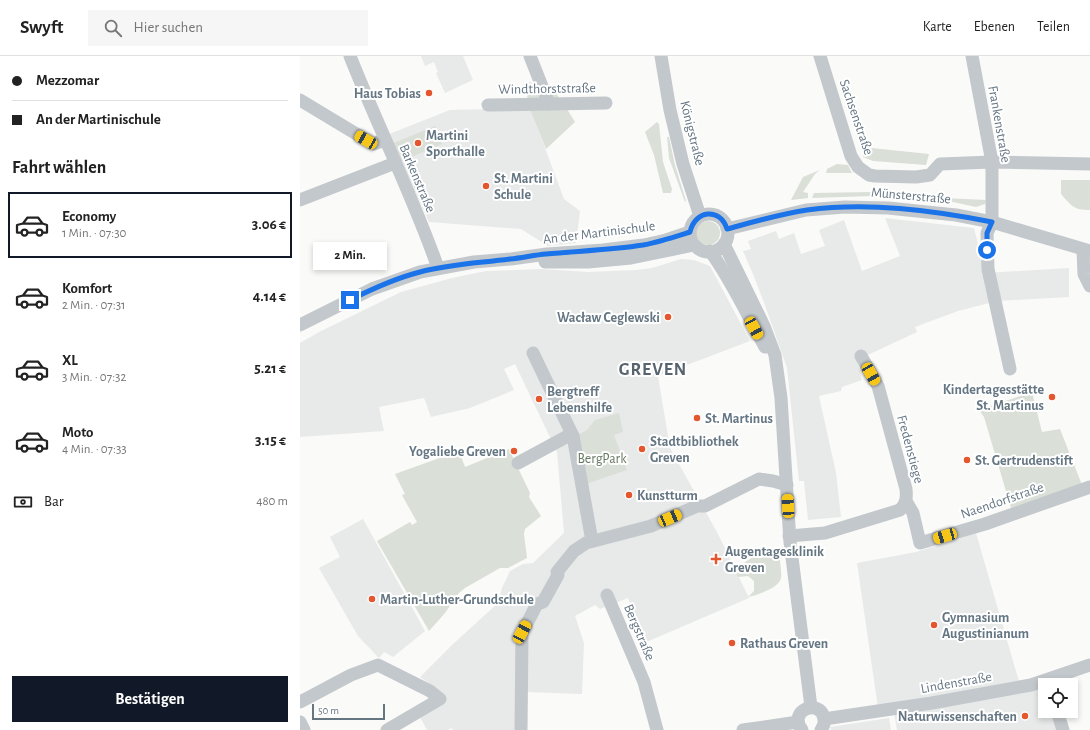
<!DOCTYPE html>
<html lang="de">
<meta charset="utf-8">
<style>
:root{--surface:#fff;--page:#f6f6f6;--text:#222;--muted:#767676;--line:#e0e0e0;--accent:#111827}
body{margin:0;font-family:"Alegreya Sans",sans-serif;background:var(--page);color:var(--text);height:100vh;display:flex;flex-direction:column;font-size:15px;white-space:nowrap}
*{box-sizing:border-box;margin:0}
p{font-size:13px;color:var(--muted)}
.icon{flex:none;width:22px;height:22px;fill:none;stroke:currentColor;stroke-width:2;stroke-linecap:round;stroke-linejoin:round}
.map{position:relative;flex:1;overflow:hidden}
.details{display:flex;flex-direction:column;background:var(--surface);width:300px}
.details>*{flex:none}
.banner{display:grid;align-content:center;height:88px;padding:0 12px;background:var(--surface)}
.tools{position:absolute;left:738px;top:622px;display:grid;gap:8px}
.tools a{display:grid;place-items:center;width:40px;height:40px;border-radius:0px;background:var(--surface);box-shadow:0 2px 6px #0003;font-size:20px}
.scale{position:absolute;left:12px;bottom:10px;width:73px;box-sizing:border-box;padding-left:4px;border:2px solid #657683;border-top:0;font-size:11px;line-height:14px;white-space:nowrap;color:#657683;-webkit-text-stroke:3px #fff;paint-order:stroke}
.end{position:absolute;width:18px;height:18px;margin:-9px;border:5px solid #1a73e8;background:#fff;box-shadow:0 0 0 2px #fff}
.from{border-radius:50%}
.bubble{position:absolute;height:28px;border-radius:0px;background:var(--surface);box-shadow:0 2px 6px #0003;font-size:13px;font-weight:700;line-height:28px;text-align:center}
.car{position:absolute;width:12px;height:24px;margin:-12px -6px;border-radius:5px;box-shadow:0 0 3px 1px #0007;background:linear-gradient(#f5c518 24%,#345 0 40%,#f5c518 0 76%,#345 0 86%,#f5c518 0)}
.banner b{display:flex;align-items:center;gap:14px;height:38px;font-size:15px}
.banner b+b{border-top:1px solid var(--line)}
.banner i{width:10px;height:10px;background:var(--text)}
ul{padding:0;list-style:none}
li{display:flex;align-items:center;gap:12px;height:66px;margin:0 8px 6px;padding:0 4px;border:2px solid transparent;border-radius:0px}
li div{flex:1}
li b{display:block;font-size:15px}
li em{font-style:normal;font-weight:700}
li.active{border-color:var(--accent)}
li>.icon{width:36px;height:36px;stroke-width:1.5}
h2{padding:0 12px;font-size:18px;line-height:48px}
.pay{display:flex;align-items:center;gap:10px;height:44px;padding:0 12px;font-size:15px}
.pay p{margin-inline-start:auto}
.button{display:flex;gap:8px;margin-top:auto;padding:8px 12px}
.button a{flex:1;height:46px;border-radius:0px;background:var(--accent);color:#fff;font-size:16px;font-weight:700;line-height:46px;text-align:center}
header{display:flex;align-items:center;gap:24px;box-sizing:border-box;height:56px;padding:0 20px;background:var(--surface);border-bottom:1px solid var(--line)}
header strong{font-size:19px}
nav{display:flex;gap:22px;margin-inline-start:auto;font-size:14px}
.search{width:280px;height:36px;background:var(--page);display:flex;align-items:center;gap:10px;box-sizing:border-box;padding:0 14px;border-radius:0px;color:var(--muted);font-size:15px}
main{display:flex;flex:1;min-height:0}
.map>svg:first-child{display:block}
</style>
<header>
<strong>Swyft</strong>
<div class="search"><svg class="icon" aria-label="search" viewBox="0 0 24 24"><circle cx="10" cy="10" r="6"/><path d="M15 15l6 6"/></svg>Hier suchen</div>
<nav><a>Karte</a><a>Ebenen</a><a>Teilen</a></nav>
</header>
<main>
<section class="details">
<div class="banner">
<b><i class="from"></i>Mezzomar</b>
<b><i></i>An der Martinischule</b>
</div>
<h2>Fahrt wählen</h2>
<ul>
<li class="active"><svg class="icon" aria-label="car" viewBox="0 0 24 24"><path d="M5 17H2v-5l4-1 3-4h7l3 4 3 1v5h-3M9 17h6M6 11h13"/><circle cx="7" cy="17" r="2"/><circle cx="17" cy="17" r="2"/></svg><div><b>Economy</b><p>1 Min. · 07:30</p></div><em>3.06 €</em></li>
<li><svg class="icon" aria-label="car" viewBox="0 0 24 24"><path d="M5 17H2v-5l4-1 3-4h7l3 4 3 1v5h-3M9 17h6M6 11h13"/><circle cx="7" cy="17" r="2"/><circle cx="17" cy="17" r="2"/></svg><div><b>Komfort</b><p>2 Min. · 07:31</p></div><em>4.14 €</em></li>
<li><svg class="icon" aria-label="car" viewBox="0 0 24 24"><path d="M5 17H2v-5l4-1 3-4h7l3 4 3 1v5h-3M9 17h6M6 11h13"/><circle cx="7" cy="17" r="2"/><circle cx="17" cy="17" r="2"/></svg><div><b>XL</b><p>3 Min. · 07:32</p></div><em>5.21 €</em></li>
<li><svg class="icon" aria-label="car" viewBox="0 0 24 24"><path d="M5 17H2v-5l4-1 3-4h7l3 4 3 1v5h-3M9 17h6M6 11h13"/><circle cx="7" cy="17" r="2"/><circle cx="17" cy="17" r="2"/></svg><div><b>Moto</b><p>4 Min. · 07:33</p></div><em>3.15 €</em></li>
</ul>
<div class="pay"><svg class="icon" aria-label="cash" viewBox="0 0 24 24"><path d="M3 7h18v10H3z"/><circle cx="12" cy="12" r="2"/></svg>Bar<p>480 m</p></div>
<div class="button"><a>Bestätigen</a></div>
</section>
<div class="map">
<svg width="790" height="674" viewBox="0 0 790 674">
<rect width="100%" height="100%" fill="#fafaf8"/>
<g fill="#e8e9e9">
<path d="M121 0H163L173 24 145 37 136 17 138 16 134 6 125 10Z"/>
<path d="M230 52 264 143 280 155 276 187 248 190 221 173 129 166 89 78 150 54Z"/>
<path d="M585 162 674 172 685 217 769 212V241L697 245 658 255 615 271 617 276 557 304 562 324 542 331 541 335 519 340 536 417 541 461 508 464 504 425H499L487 312 466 252 453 218 443 195 451 193 448 185 476 175 479 183 494 177 501 198 525 190 519 174 544 164 562 215 600 200Z"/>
<path d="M381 203 394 204 410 210 450 285 358 320 370 392 418 478 449 542 344 587 328 542 300 553 295 549 275 560 284 587 282 638 226 636 227 674H153L151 672 148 674H127L120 661 142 637 120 621 152 589 198 547 202 532 210 515 223 508 233 507 264 477 257 396 215 308 204 313 214 334 170 352 131 361 124 342 79 351 84 375 0 381V287L19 276 101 236 152 222 186 215 242 213 288 216 336 214 352 212Z"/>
<path d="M63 463 125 575 93 601 84 596 79 602 58 580 19 512 40 501 30 481Z"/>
<path d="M676 477 722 636 743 632 745 639V655H751L757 674H597L594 657 579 659 557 507 616 496Z"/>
<path d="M589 662 591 674H531L530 671Z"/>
</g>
<g fill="#dadfd7">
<path d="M225 26 248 28 262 45 275 66 246 93 229 51Z"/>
<path d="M357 66 359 68 363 106 372 133 371 137H363L354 99 345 76Z"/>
<path d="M135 70 142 88 102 105 94 87Z"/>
<path d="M367 81H369L375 109 386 145 385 146 369 102Z"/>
<path d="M562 91 629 98 626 109 573 105 563 101Z"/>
<path d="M537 108 548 109 552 117H526L527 113Z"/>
<path d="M520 114 515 118 503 136 508 137V142L491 144 503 121Z"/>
<path d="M761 124H790V154C773 154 772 150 761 138Z"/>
<path d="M572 136V140L512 142 514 137Z"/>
<path d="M577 136 639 141V145L577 140Z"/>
<path d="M644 142 686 144 685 148 676 151 644 144Z"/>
<circle cx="408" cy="177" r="12"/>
<path d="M732 336 742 376 760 373 782 429 711 452 684 361 679 354Z"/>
<path d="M319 357 323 376 314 379 327 414 286 428 278 379 287 374 295 364Z"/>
<path d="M209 393 230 437 229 441 241 460 225 473 224 478 227 502 208 512H200L165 532 159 537 145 557 129 575 77 485 110 466 112 469 117 466 103 441 102 439 105 438 95 418 159 395 165 411Z"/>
<path d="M479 493C479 501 482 515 481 522 479 532 457 539 448 541L454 535V525L448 520 438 521 434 514 457 498Z"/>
</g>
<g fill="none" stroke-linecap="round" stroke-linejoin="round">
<g stroke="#c3c8cc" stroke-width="13">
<path d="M50 0C78 71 113 140 138 212"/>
<path d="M230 0 249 48"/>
<path d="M361 0 370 54 383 108 400 160"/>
<path d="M520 0 551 100 558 111 569 119 575 120 616 121 630 119 640 108 692 106 790 108"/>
<path d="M672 0 692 106V166L687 177 688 213 710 313"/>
<path d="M0 44 73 88 85 84"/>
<path d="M188 49 306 47"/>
<path d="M0 144 95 107"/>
<circle cx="409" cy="177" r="19"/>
<path d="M427 173 506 154 545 151 588 152 656 159 692 166 790 195"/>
<path d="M424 188 464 270 475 299 481 342 490 486 511 651"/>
<path d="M783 194 784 218 790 230"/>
<path d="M410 195C432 225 447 259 465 291"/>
<path d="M245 206H288L331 202 394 189"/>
<path d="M0 269 72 233 120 216 174 206 211 203 247 198 303 194 344 189 366 184 390 176"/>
<path d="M233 297 273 380 292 485"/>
<path d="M218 407 266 381 273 380"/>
<path d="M606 445 613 457 620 487 685 468 790 431"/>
<path d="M489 480 525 477 600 454C606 448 607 442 606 433L578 330 561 300"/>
<path d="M307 539 344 626 357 674"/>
<path d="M0 646 51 619 78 609 130 635 140 643 87 674"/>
<path d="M757 655 763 674"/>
<path d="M524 663 632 647 731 629 790 609"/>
<path d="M0 666 4 674"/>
<path d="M221 674 222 577 237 548 243 546 258 519 257 516 274 495 286 487 351 470 397 450H405L459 423 473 425 487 429"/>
<path d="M443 674 498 666"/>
<path d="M502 674C487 654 520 642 524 662 525 667 524 670 521 674"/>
</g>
</g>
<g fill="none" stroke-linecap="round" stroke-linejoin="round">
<path stroke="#1a73e8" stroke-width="5" d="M50 244C72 233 96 222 120 216 150 208 180 207 210 203 222 202 234 199 246 198 278 195 311 194 343 189 359 186 374 181 390 176 395 154 420 151 427 173 453 166 480 158 507 154 568 146 631 154 692 166L687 177V194"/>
</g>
<g fill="#e4572e" stroke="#fff" stroke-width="1.5">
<circle cx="129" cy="37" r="4"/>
<circle cx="118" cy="87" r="4"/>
<circle cx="186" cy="130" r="4"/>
<circle cx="368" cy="261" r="4"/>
<circle cx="752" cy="341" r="4"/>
<circle cx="239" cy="343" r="4"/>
<circle cx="397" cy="362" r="4"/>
<circle cx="342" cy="393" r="4"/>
<circle cx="214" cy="395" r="4"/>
<circle cx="667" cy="404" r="4"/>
<circle cx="329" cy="439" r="4"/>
<path d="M414 497h4v4h4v4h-4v4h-4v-4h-4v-4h4z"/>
<circle cx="72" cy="543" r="4"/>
<circle cx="634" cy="569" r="4"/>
<circle cx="432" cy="587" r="4"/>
<circle cx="725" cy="660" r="4"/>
</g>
<g text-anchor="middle" stroke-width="4" stroke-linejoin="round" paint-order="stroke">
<g font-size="14" fill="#657683" stroke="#fff">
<text transform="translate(247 32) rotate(-1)" y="5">Windthorststraße</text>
<text transform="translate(557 61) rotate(71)" y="5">Sachsenstraße</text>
<text transform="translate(700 68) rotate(80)" y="5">Frankenstraße</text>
<text transform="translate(393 77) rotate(76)" y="5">Königstraße</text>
<text transform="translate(118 122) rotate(67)" y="5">Barkenstraße</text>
<text transform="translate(611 139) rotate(5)" y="5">Münsterstraße</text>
<text transform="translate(299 176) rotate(-7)" y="5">An der Martinischule</text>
<text transform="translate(611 393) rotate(75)" y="5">Fredenstiege</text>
<text transform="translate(702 444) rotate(-19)" y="5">Naendorfstraße</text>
<text transform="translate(340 576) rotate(67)" y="5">Bergstraße</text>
<text transform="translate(656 626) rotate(-10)" y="5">Lindenstraße</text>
</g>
<g font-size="14" font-weight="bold" fill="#657683" stroke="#fff" text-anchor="start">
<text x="121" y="42" text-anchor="end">Haus Tobias</text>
<text x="126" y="84">Martini<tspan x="126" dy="16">Sporthalle</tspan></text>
<text x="194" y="127">St. Martini<tspan x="194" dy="16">Schule</tspan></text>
<text x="360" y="266" text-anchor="end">Wacław Ceglewski</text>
<text x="744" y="338" text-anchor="end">Kindertagesstätte<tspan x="744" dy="16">St. Martinus</tspan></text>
<text x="247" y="340">Bergtreff<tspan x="247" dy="16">Lebenshilfe</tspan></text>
<text x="405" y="367">St. Martinus</text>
<text x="350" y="390">Stadtbibliothek<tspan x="350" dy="16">Greven</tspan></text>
<text x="206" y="400" text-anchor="end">Yogaliebe Greven</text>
<text x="675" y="409">St. Gertrudenstift</text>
<text x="337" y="444">Kunstturm</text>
<text x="425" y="500">Augentagesklinik<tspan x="425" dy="16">Greven</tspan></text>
<text x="80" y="548">Martin-Luther-Grundschule</text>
<text x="642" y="566">Gymnasium<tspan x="642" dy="16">Augustinianum</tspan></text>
<text x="440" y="592">Rathaus Greven</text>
<text x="717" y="665" text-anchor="end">Naturwissenschaften</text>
</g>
<g font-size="14" fill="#687a64" stroke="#fff">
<text x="302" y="407">BergPark</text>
</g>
<g font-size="18" font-weight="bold" letter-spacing="1" fill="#57646e" stroke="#fff">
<text x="353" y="319">GREVEN</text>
</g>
</g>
</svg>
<div class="tools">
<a><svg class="icon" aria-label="locate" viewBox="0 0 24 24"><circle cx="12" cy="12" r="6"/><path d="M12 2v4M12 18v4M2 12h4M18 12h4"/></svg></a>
</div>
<div class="scale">50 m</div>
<i class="end from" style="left:687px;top:194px"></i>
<i class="end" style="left:50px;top:244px"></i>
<div class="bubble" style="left:13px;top:186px;width:74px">2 Min.</div>
<i class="car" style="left:66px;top:84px;rotate:300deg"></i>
<i class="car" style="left:454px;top:272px;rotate:151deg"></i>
<i class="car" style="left:571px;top:318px;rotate:150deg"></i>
<i class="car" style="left:488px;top:450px;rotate:357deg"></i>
<i class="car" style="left:370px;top:462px;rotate:67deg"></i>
<i class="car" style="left:645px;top:480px;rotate:254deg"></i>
<i class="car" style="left:222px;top:576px;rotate:28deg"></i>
</div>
</main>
